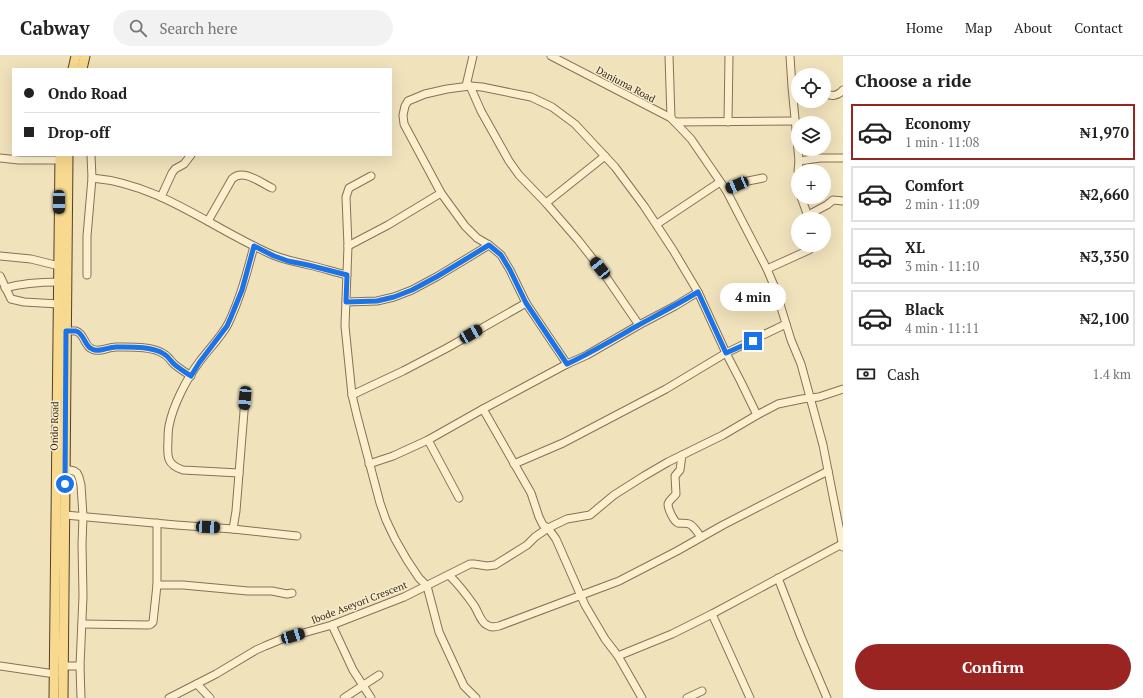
<!DOCTYPE html>
<meta charset="utf-8">
<style>
:root{--surface:#fff;--page:#f2f2f2;--text:#222;--muted:#767676;--line:#e0e0e0;--accent:#9a2421}
body{margin:0;font-family:"PT Serif",serif;background:var(--page);color:var(--text);height:100vh;display:flex;flex-direction:column;font-size:15px;white-space:nowrap}
*{box-sizing:border-box;margin:0}
p{font-size:13px;color:var(--muted)}
.icon{flex:none;width:22px;height:22px;fill:none;stroke:currentColor;stroke-width:2;stroke-linecap:round;stroke-linejoin:round}
.map{position:relative;flex:1;overflow:hidden}
.details{display:flex;flex-direction:column;background:var(--surface);width:300px}
.details>*{flex:none}
.hud{position:absolute;left:12px;top:12px;width:380px;height:88px;border-radius:0px;box-shadow:0 4px 16px #0002;display:grid;align-content:center;height:88px;padding:0 12px;background:var(--surface)}
.buttons{position:absolute;left:791px;top:12px;display:grid;gap:8px}
.buttons a{display:grid;place-items:center;width:40px;height:40px;border-radius:50%;background:var(--surface);box-shadow:0 4px 16px #0002;font-size:20px}
.end{position:absolute;width:18px;height:18px;margin:-9px;border:5px solid #1a73e8;background:#fff;box-shadow:0 0 0 2px #fff}
.from{border-radius:50%}
.bubble{position:absolute;height:28px;border-radius:14px;background:var(--surface);box-shadow:0 4px 16px #0002;font-size:13px;font-weight:700;line-height:28px;text-align:center}
.car{position:absolute;width:12px;height:24px;margin:-12px -6px;border-radius:5px;box-shadow:0 0 3px 1px #0007;background:linear-gradient(#222 24%,#8ab4d8 0 40%,#222 0 76%,#8ab4d8 0 86%,#222 0)}
.hud b{display:flex;align-items:center;gap:14px;height:38px;font-size:15px}
.hud b+b{border-top:1px solid var(--line)}
.hud i{width:10px;height:10px;background:var(--text)}
ul{padding:0;list-style:none}
li{display:flex;align-items:center;gap:12px;height:56px;margin:0 8px 6px;padding:0 4px;border:2px solid var(--line);border-radius:0px}
li div{flex:1}
li b{display:block;font-size:15px}
li em{font-style:normal;font-weight:700}
li.active{border-color:var(--accent)}
li>.icon{width:36px;height:36px;stroke-width:1.5}
h2{padding:0 12px;font-size:18px;line-height:48px}
.pay{display:flex;align-items:center;gap:10px;height:44px;padding:0 12px;font-size:15px}
.pay p{margin-inline-start:auto}
.cta{display:flex;gap:8px;margin-top:auto;padding:8px 12px}
.cta a{flex:1;height:46px;border-radius:24px;background:var(--accent);color:#fff;font-size:16px;font-weight:700;line-height:46px;text-align:center}
header{display:flex;align-items:center;gap:24px;box-sizing:border-box;height:56px;padding:0 20px;background:var(--surface);border-bottom:1px solid var(--line)}
header strong{font-size:19px}
nav{display:flex;gap:22px;margin-inline-start:auto;font-size:14px}
.search{width:280px;height:36px;background:var(--page);display:flex;align-items:center;gap:10px;box-sizing:border-box;padding:0 14px;border-radius:22px;color:var(--muted);font-size:15px}
main{display:flex;flex:1;min-height:0}
.map>svg:first-child{display:block}
</style>
<header>
<strong>Cabway</strong>
<div class="search"><svg class="icon" aria-label="search" viewBox="0 0 24 24"><circle cx="10" cy="10" r="6"/><path d="M15 15l6 6"/></svg>Search here</div>
<nav><a>Home</a><a>Map</a><a>About</a><a>Contact</a></nav>
</header>
<main>
<div class="map">
<svg width="843" height="642" viewBox="0 0 843 642">
<rect width="100%" height="100%" fill="#f0e2bb"/>
<g fill="none" stroke-linecap="round" stroke-linejoin="round">
<defs>
<g id="minor">
<path d="M551 0 671 62 691 83 726 134 767 213 775 232 791 284 801 308 823 389 843 491"/>
<path d="M669 0 671 62"/>
<path d="M790 0 792 31 799 105 798 115"/>
<path d="M466 30 473 0"/>
<path d="M470 30 481 55 509 105 519 119 546 147 578 184 600 212 639 269"/>
<path d="M824 37C831 41 838 40 843 34"/>
<path d="M675 66 795 65"/>
<path d="M728 66 729 0"/>
<path d="M0 102 19 104H60"/>
<path d="M799 105 820 102H843"/>
<path d="M371 120 349 132 346 141 348 190 345 270 352 339 357 360 380 447 386 464 395 483 407 504 419 522 427 530 439 576 464 630 476 642"/>
<path d="M92 122C161 128 212 173 273 199 285 204 297 206 309 209 322 212 334 216 347 219"/>
<path d="M726 134 748 125 763 122"/>
<path d="M161 141 172 117 175 113 184 108 191 99"/>
<path d="M801 141 809 163"/>
<path d="M546 147 605 100"/>
<path d="M808 159 827 149 833 144 843 145"/>
<path d="M208 165 232 123C243 112 261 127 272 132"/>
<path d="M657 168 720 126"/>
<path d="M348 190 388 169 441 137"/>
<path d="M0 200 31 203 59 210"/>
<path d="M767 213 809 194 813 189"/>
<path d="M87 219V180L92 122 91 99"/>
<path d="M0 220 11 243 24 246 59 248"/>
<path d="M5 232C23 227 40 226 59 226"/>
<path d="M346 246 377 245 394 241 412 234 438 220 489 189"/>
<path d="M66 275C69 275 73 275 76 275 85 278 84 290 92 293 100 297 108 291 116 291 131 291 152 290 164 298 168 300 170 304 173 307 178 312 185 316 191 320"/>
<path d="M567 308 526 247 510 214 501 199 489 189 477 182 465 170 441 137 404 68 403 59 405 50 408 45 425 38 447 33 470 30 482 31 531 41 552 51 575 68 615 111 644 150 673 194 698 236 726 297 741 326 757 359"/>
<path d="M352 339 403 315 447 292 526 247"/>
<path d="M483 353 531 437 539 461 543 469 548 472 567 463 590 459 614 439 644 420 668 406 723 379 757 359 778 348 802 343 819 341 843 333"/>
<path d="M428 384 459 442"/>
<path d="M682 399 680 414 675 420 676 438C674 441 669 444 668 448 668 453 674 466 678 467 683 468 687 466 691 469 695 472 698 477 701 481"/>
<path d="M369 408 393 400 428 384 483 353 567 308 587 299 639 269 675 250 698 236"/>
<path d="M514 408 563 387 666 333 726 297 786 268"/>
<path d="M65 413 74 415 77 417 79 421 81 429 83 460 82 488 83 540 80 610 81 642"/>
<path d="M239 417 183 414C167 409 167 401 168 385 168 380 168 375 169 370 173 349 187 322 200 305 209 293 221 281 228 268 240 243 247 217 254 190"/>
<path d="M65 459 176 469 233 473 297 480"/>
<path d="M233 473 236 455 245 343"/>
<path d="M449 519C458 528 466 538 473 548 478 554 480 566 487 569 491 572 495 571 499 570L619 525 677 495 723 469 828 415"/>
<path d="M778 522 801 581 827 642"/>
<path d="M157 529H183L248 535H272L287 538 292 537"/>
<path d="M712 558 750 642"/>
<path d="M82 568 149 569 151 568 153 566 157 529V467"/>
<path d="M332 569 353 614 371 642"/>
<path d="M618 600 672 578 712 558 842 488"/>
<path d="M0 610 55 618"/>
<path d="M63 610H80"/>
<path d="M197 628 210 642"/>
<path d="M169 642 216 618 256 594 265 590 282 583 332 569 404 541 470 508H474L487 510 495 509 527 489 535 481 548 472 556 483 585 549 605 583 618 600 642 642"/>
<path d="M344 642 379 619"/>
<path d="M687 642 702 635"/>
</g>
<g id="major">
<path d="M73 13 76 0"/>
<path d="M82 13 85 0"/>
<path d="M54 642 60 99"/>
<path d="M63 642 68 99"/>
</g>
</defs>
<use href="#minor" stroke="#887154" stroke-width="9"/>
<use href="#major" stroke="#553f29" stroke-width="11"/>
<use href="#minor" stroke="#fbefce" stroke-width="7"/>
<use href="#major" stroke="#f7da8f" stroke-width="9"/>
</g>
<g fill="none" stroke-linecap="round" stroke-linejoin="round">
<path stroke="#1a73e8" stroke-width="5" d="M65 428 66 275C69 275 73 275 76 275 85 278 84 290 92 293 99 297 108 291 116 291 131 291 152 290 164 298 168 300 170 304 173 307 178 312 185 316 191 320L199 307 227 270 231 261 242 234 254 190 274 200 288 205 308 209 347 219 346 246 377 245 394 241 412 234 438 220 489 189 501 199 510 214 526 247 567 308C591 297 614 283 637 270 657 259 678 248 698 236L726 297 753 285"/>
</g>
<g text-anchor="middle" stroke-width="3" stroke-linejoin="round" paint-order="stroke">
<g font-size="10" fill="#36291a" stroke="#f7eccb">
<text transform="translate(626 28) rotate(28)" y="4">Danjuma Road</text>
<text transform="translate(54 370) rotate(-89)" y="4">Ondo Road</text>
<text transform="translate(359 546) rotate(-21)" y="4">Ibode Aseyori Crescent</text>
</g>
</g>
</svg>
<div class="buttons">
<a><svg class="icon" aria-label="locate" viewBox="0 0 24 24"><circle cx="12" cy="12" r="6"/><path d="M12 2v4M12 18v4M2 12h4M18 12h4"/></svg></a>
<a><svg class="icon" aria-label="layers" viewBox="0 0 24 24"><path d="M12 4l9 5-9 5-9-5zM3 14l9 5 9-5"/></svg></a>
<a>+</a>
<a>−</a>
</div>
<i class="end from" style="left:65px;top:428px"></i>
<i class="end" style="left:753px;top:285px"></i>
<div class="bubble" style="left:720px;top:227px;width:66px">4 min</div>
<i class="car" style="left:737px;top:129px;rotate:247deg"></i>
<i class="car" style="left:59px;top:146px;rotate:180deg"></i>
<i class="car" style="left:600px;top:212px;rotate:321deg"></i>
<i class="car" style="left:471px;top:278px;rotate:60deg"></i>
<i class="car" style="left:245px;top:342px;rotate:185deg"></i>
<i class="car" style="left:208px;top:471px;rotate:93deg"></i>
<i class="car" style="left:293px;top:580px;rotate:74deg"></i>
<div class="hud">
<b><i class="from"></i>Ondo Road</b>
<b><i></i>Drop-off</b>
</div>
</div>
<section class="details">
<h2>Choose a ride</h2>
<ul>
<li class="active"><svg class="icon" aria-label="car" viewBox="0 0 24 24"><path d="M5 17H2v-5l4-1 3-4h7l3 4 3 1v5h-3M9 17h6M6 11h13"/><circle cx="7" cy="17" r="2"/><circle cx="17" cy="17" r="2"/></svg><div><b>Economy</b><p>1 min · 11:08</p></div><em>₦1,970</em></li>
<li><svg class="icon" aria-label="car" viewBox="0 0 24 24"><path d="M5 17H2v-5l4-1 3-4h7l3 4 3 1v5h-3M9 17h6M6 11h13"/><circle cx="7" cy="17" r="2"/><circle cx="17" cy="17" r="2"/></svg><div><b>Comfort</b><p>2 min · 11:09</p></div><em>₦2,660</em></li>
<li><svg class="icon" aria-label="car" viewBox="0 0 24 24"><path d="M5 17H2v-5l4-1 3-4h7l3 4 3 1v5h-3M9 17h6M6 11h13"/><circle cx="7" cy="17" r="2"/><circle cx="17" cy="17" r="2"/></svg><div><b>XL</b><p>3 min · 11:10</p></div><em>₦3,350</em></li>
<li><svg class="icon" aria-label="car" viewBox="0 0 24 24"><path d="M5 17H2v-5l4-1 3-4h7l3 4 3 1v5h-3M9 17h6M6 11h13"/><circle cx="7" cy="17" r="2"/><circle cx="17" cy="17" r="2"/></svg><div><b>Black</b><p>4 min · 11:11</p></div><em>₦2,100</em></li>
</ul>
<div class="pay"><svg class="icon" aria-label="cash" viewBox="0 0 24 24"><path d="M3 7h18v10H3z"/><circle cx="12" cy="12" r="2"/></svg>Cash<p>1.4 km</p></div>
<div class="cta"><a>Confirm</a></div>
</section>
</main>
